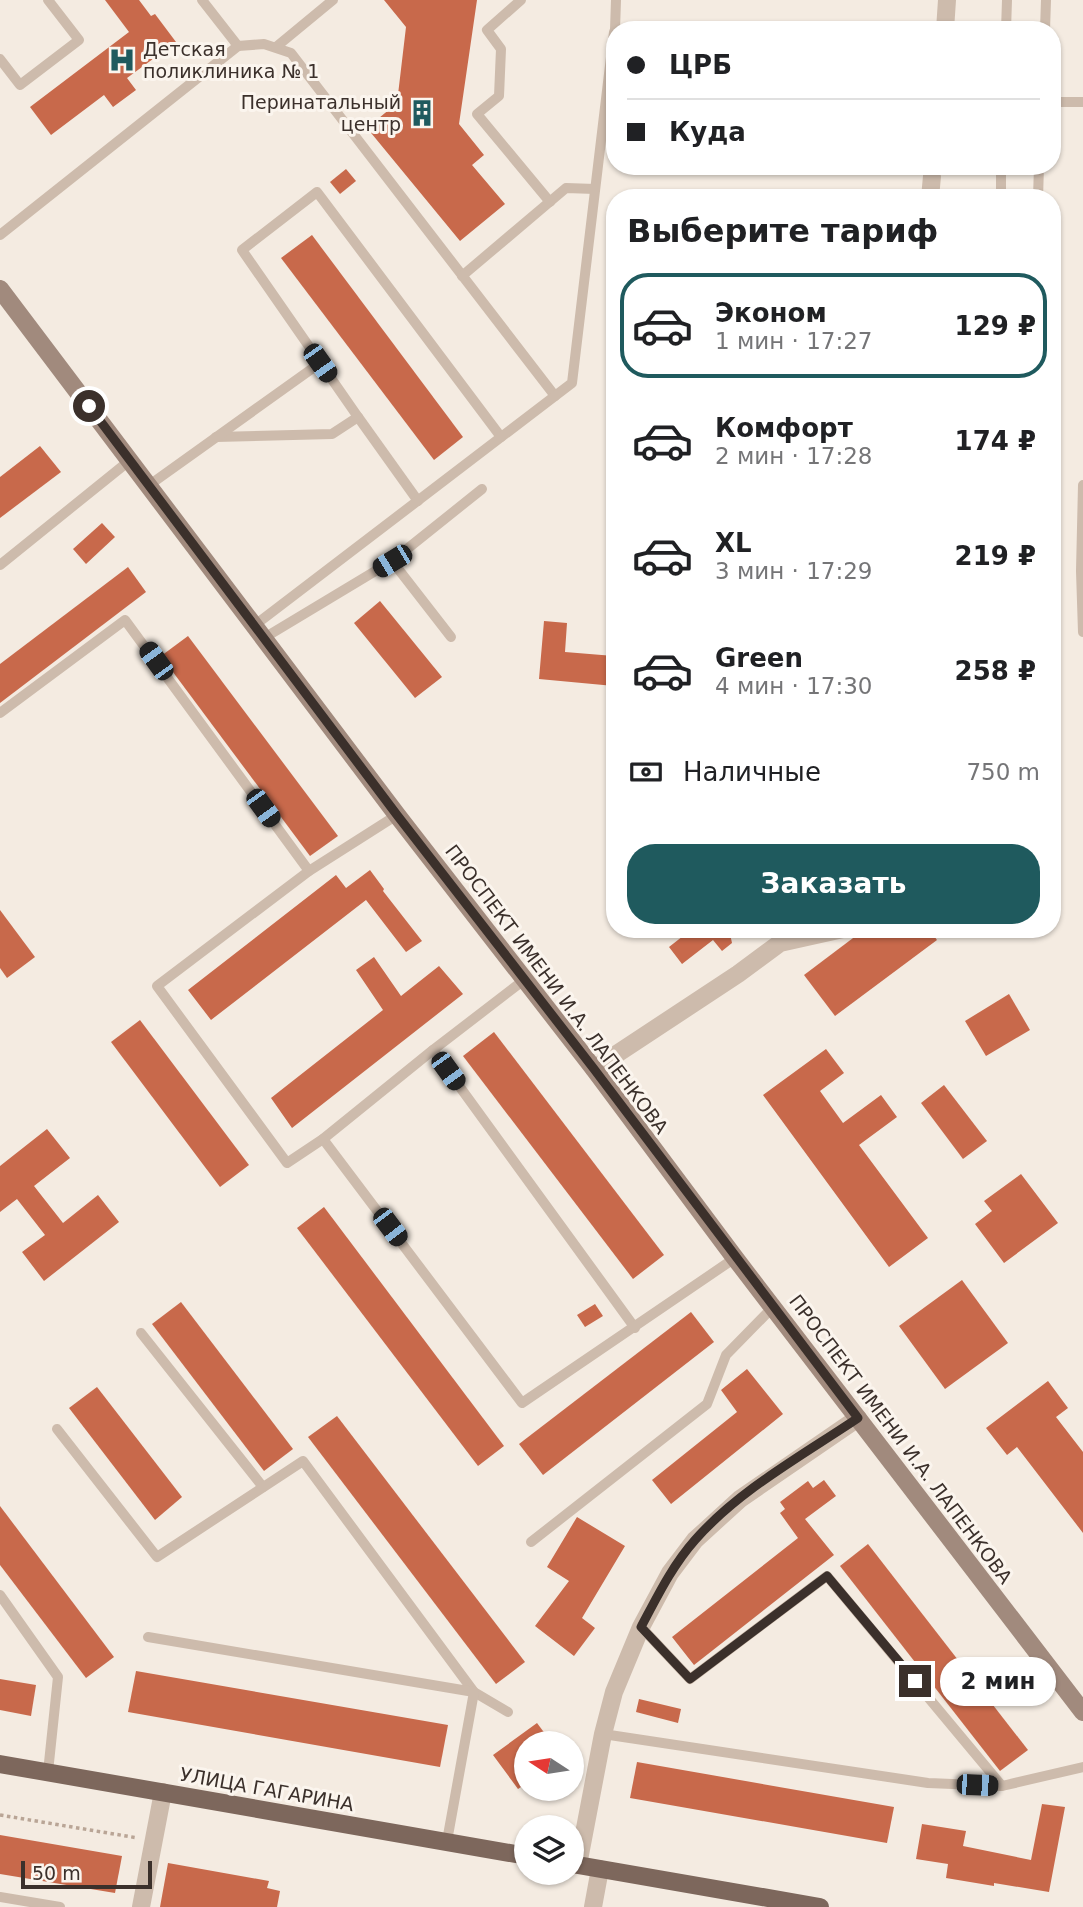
<!DOCTYPE html>
<html lang="ru">
<meta charset="utf-8">
<style>
:root{--surface:#fff;--page:#f2f2f2;--text:#202124;--muted:#757577;--line:#e0e0e0;--accent:#1f5a5e}
body{margin:0;font-family:"DejaVu Sans",sans-serif;background:var(--page);color:var(--text);height:100vh;display:flex;flex-direction:column;font-size:26px;white-space:nowrap}
*{box-sizing:border-box;margin:0}
p{font-size:23px;color:var(--muted)}
.icon{flex:none;width:38px;height:38px;fill:none;stroke:currentColor;stroke-width:2;stroke-linecap:round;stroke-linejoin:round}
.map{position:relative;flex:1;overflow:hidden}
.side{position:absolute;left:606px;top:189px;width:455px;height:749px;display:flex;flex-direction:column;background:var(--surface);border-radius:28px;box-shadow:0 2px 5px #0004}
.side>*{flex:none}
.top-card{position:absolute;left:606px;top:21px;width:455px;height:154px;border-radius:28px;box-shadow:0 2px 5px #0004;display:grid;align-content:center;height:154px;padding:0 21px;background:var(--surface)}
.needle{width:46px;rotate:282deg}
.controls{position:absolute;left:514px;top:1731px;display:grid;gap:14px}
.controls a{display:grid;place-items:center;width:70px;height:70px;border-radius:50%;background:var(--surface);box-shadow:0 2px 5px #0004;font-size:35px}
.scale{position:absolute;left:21px;bottom:18px;width:131px;box-sizing:border-box;padding-left:7px;border:4px solid #3b302b;border-top:0;font-size:19px;line-height:24px;white-space:nowrap;color:#3b302b;-webkit-text-stroke:5px #fbf5ee;paint-order:stroke}
.end{position:absolute;width:32px;height:32px;margin:-16px;border:9px solid #3b302b;background:#fff;box-shadow:0 0 0 4px #fff}
.from{border-radius:50%}
.bubble{position:absolute;height:49px;border-radius:24px;background:var(--surface);box-shadow:0 2px 5px #0004;font-size:23px;font-weight:700;line-height:49px;text-align:center}
.car{position:absolute;width:21px;height:42px;margin:-21px -10px;border-radius:9px;box-shadow:0 0 5px 2px #0007;background:linear-gradient(#222 24%,#8ab4d8 0 40%,#222 0 76%,#8ab4d8 0 86%,#222 0)}
.top-card b{display:flex;align-items:center;gap:24px;height:66px;font-size:26px}
.top-card b+b{border-top:2px solid var(--line)}
.top-card i{width:18px;height:18px;background:var(--text)}
ul{padding:0;list-style:none}
li{display:flex;align-items:center;gap:21px;height:105px;margin:0 14px 10px;padding:0 7px;border:4px solid transparent;border-radius:28px}
li div{flex:1}
li b{display:block;font-size:26px}
li em{font-style:normal;font-weight:700}
li.on{border-color:var(--accent)}
li>.icon{width:63px;height:63px;stroke-width:1.5}
h2{padding:0 21px;font-size:32px;line-height:84px}
.pay{display:flex;align-items:center;gap:18px;height:77px;padding:0 21px;font-size:26px}
.pay p{margin-inline-start:auto}
.button{display:flex;gap:14px;margin-top:auto;padding:14px 21px}
.button a{flex:1;height:80px;border-radius:28px;background:var(--accent);color:#fff;font-size:28px;font-weight:700;line-height:80px;text-align:center}
.map>svg:first-child{display:block}
</style>
<div class="map">
<svg width="1083" height="1907" viewBox="0 0 1083 1907">
<rect width="100%" height="100%" fill="#f4ebe1"/>
<g fill="#c8694b">
<path d="M105 0H139L151 16 155 14 176 42 127 78 136 90 113 107 104 95 51 135 30 107 129 32Z"/>
<path d="M384 0H477L459 124 484 155 472 165 505 204 460 241 367 128 397 103 406 27Z"/>
<path d="M346 169 356 181 340 194 330 182Z"/>
<path d="M312 235 463 437 434 460 281 258Z"/>
<path d="M40 446 61 472 0 518V477Z"/>
<path d="M102 523 115 537 86 564 73 549Z"/>
<path d="M128 567 146 592 0 703V664Z"/>
<path d="M380 601 442 677 415 698 354 623Z"/>
<path d="M544 621 567 623 565 652 614 656V686L539 679Z"/>
<path d="M188 636 338 836 310 856 161 656Z"/>
<path d="M370 870 384 889 383 891 422 941 406 952 366 900 211 1020 188 990 336 875 346 888Z"/>
<path d="M0 910 35 957 7 978 0 968Z"/>
<path d="M692 929H729L732 943 722 951 713 940 682 964 669 947Z"/>
<path d="M865 929H929L937 940 835 1016 804 975Z"/>
<path d="M374 957 401 996 439 966 463 994 292 1128 271 1098 383 1010 356 970Z"/>
<path d="M1009 994 1030 1030 986 1056 965 1021Z"/>
<path d="M140 1020 249 1165 220 1187 111 1042Z"/>
<path d="M494 1032 664 1255 633 1279 463 1056Z"/>
<path d="M826 1049 844 1073 820 1091 843 1123 881 1095 897 1117 859 1145 928 1238 889 1267 763 1095Z"/>
<path d="M944 1085 987 1141 963 1159 921 1103Z"/>
<path d="M47 1129 70 1158 34 1186 63 1223 98 1195 119 1222 44 1281 22 1252 45 1235 17 1199 0 1212V1166Z"/>
<path d="M1021 1174 1058 1223 1004 1263 975 1224 992 1211 984 1201Z"/>
<path d="M324 1207 504 1446 478 1466 297 1228Z"/>
<path d="M962 1280 1008 1343 945 1389 899 1326Z"/>
<path d="M181 1302 293 1449 264 1471 152 1324Z"/>
<path d="M595 1304 603 1316 585 1327 577 1315Z"/>
<path d="M691 1312 714 1342 543 1475 519 1444Z"/>
<path d="M747 1369 783 1414 671 1504 652 1480 737 1412 721 1390Z"/>
<path d="M1048 1381 1068 1408 1056 1417 1083 1452V1533L1017 1447 1007 1455 986 1428Z"/>
<path d="M97 1387 182 1497 155 1520 69 1408Z"/>
<path d="M337 1416 525 1662 496 1684 308 1437Z"/>
<path d="M824 1480 836 1496 805 1519 834 1555 694 1665 672 1637 798 1538 780 1513 785 1509 780 1502 808 1481 813 1488Z"/>
<path d="M0 1506 114 1657 86 1678 0 1565Z"/>
<path d="M577 1517 625 1546 582 1618 595 1628 574 1656 535 1626 569 1581 547 1567Z"/>
<path d="M868 1544 1028 1750 1000 1771 840 1566Z"/>
<path d="M136 1671 448 1725 440 1767 128 1712Z"/>
<path d="M0 1679 36 1685 31 1716 0 1710Z"/>
<path d="M639 1699 681 1709 678 1723 636 1712Z"/>
<path d="M537 1723 552 1743H527V1783L518 1789 493 1755Z"/>
<path d="M637 1762 894 1807 887 1843 630 1798Z"/>
<path d="M1042 1804 1065 1807 1049 1892 994 1883V1886L946 1878 948 1864 916 1859 922 1824 966 1831 963 1846 1031 1860Z"/>
<path d="M0 1835 122 1856 115 1893 0 1874Z"/>
<path d="M168 1863 269 1881 267 1888 280 1891 277 1907H160Z"/>
</g>
<g fill="none" stroke-linecap="round" stroke-linejoin="round">
<path stroke="#b9a596" stroke-width="3.5" stroke-dasharray="3.5 3.5" stroke-linecap="butt" d="M0 1815 138 1838"/>
<g stroke="#cdbbac" stroke-width="10">
<path d="M521 0 487 30 501 49 499 96 477 114 550 202"/>
<path d="M615 30 616 0"/>
<path d="M1006 30 1007 0"/>
<path d="M1045 30 1046 0"/>
<path d="M238 46 264 44 291 53 555 396"/>
<path d="M276 47 333 0"/>
<path d="M0 59 20 85 79 40 48 0"/>
<path d="M1052 102H1083"/>
<path d="M1001 198V166"/>
<path d="M1038 198 1039 166"/>
<path d="M0 235 238 46 202 0"/>
<path d="M462 276 566 188 595 189"/>
<path d="M358 417 418 501"/>
<path d="M216 437 332 434 358 417 242 250 317 192 501 437"/>
<path d="M1083 485 1081 571 1083 632"/>
<path d="M148 486 320 363"/>
<path d="M392 561 451 637"/>
<path d="M0 565 129 461"/>
<path d="M255 625 572 383 614 32"/>
<path d="M264 638 392 561 482 489"/>
<path d="M0 713 125 620 309 871"/>
<path d="M397 815 309 871 157 986 287 1163 323 1139 433 1050 524 980"/>
<path d="M433 1050 635 1328"/>
<path d="M323 1139 522 1403 735 1258"/>
<path d="M141 1333 263 1487"/>
<path d="M57 1429 157 1557 303 1461 474 1692 508 1712"/>
<path d="M531 1542 707 1404 726 1355 773 1307"/>
<path d="M0 1595 58 1677 48 1772"/>
<path d="M641 1627 690 1679 827 1576 1002 1786"/>
<path d="M148 1637 474 1692 447 1841"/>
<path d="M603 1734 928 1783 1002 1786 1083 1767"/>
<path d="M0 1897 60 1907"/>
</g>
<g stroke="#cdbbac" stroke-width="18">
<path d="M945 30 947 0"/>
<path d="M930 198 932 176"/>
<path d="M594 1069 738 974 780 943 843 929"/>
<path d="M578 1865 603 1734 614 1692 641 1627 670 1573 695 1540 740 1499 858 1418"/>
<path d="M141 1907 163 1792"/>
<path d="M593 1907 600 1869"/>
</g>
<path stroke="#a18a7d" stroke-width="18" d="M0 289 397 815 594 1069 735 1258 1083 1712"/>
<g stroke="#7d675c" stroke-width="18">
<path d="M0 1764 527 1856"/>
<path d="M572 1864 820 1907"/>
</g>
</g>
<g fill="none" stroke-linecap="round" stroke-linejoin="round">
<path stroke="#3b302b" stroke-width="9" d="M89 406 397 815 594 1069 858 1418C803 1455 739 1490 695 1540 672 1566 657 1597 641 1627L690 1679 827 1576 915 1681"/>
</g>
<defs>
<symbol id="hospital-bare" viewBox="-9 -9 18 18"><path d="M-5-5h3v3.5h4V-5h3V5h-3V1.5h-4V5h-3Z" fill="#1f5a5e" stroke="#fbf5ee" stroke-width="2.5" paint-order="stroke"/></symbol>
<symbol id="building-bare" viewBox="-9 -9 18 18"><path d="M-4-6H4V6H1V3H-1V6H-4ZM-2.5-4.3h1.7v1.8h-1.7ZM.8-4.3h1.7v1.8H.8ZM-2.5-1h1.7V.8h-1.7ZM.8-1h1.7V.8H.8Z" fill="#1f5a5e" stroke="#fbf5ee" stroke-width="2.5" paint-order="stroke"/></symbol>
</defs>
<g fill-rule="evenodd">
<use href="#hospital-bare" x="103" y="41" width="38" height="38"/>
<use href="#building-bare" x="403" y="94" width="38" height="38"/>
</g>
<g text-anchor="middle" stroke-width="6" stroke-linejoin="round" paint-order="stroke">
<g font-size="19" fill="#3b302b" stroke="#fbf5ee" text-anchor="start">
<text x="143" y="56">Детская<tspan x="143" dy="22">поликлиника № 1</tspan></text>
<text x="401" y="109" text-anchor="end">Перинатальный<tspan x="401" dy="22">центр</tspan></text>
</g>
<g font-size="19" fill="#3b302b" stroke="#fbf5ee">
<text transform="translate(557 989) rotate(53)" y="7">ПРОСПЕКТ ИМЕНИ И.А. ЛАПЕНКОВА</text>
<text transform="translate(901 1439) rotate(53)" y="7">ПРОСПЕКТ ИМЕНИ И.А. ЛАПЕНКОВА</text>
<text transform="translate(267 1789) rotate(10)" y="7">УЛИЦА ГАГАРИНА</text>
</g>
</g>
</svg>
<div class="controls">
<a><svg class="needle" viewBox="-14 -14 28 28"><path d="M0-13l5 13h-10z" fill="#e53935"/><path d="M0 13l5-13h-10z" fill="#757577"/></svg></a>
<a><svg class="icon" aria-label="layers" viewBox="0 0 24 24"><path d="M12 4l9 5-9 5-9-5zM3 14l9 5 9-5"/></svg></a>
</div>
<div class="scale">50 m</div>
<i class="end from" style="left:89px;top:406px"></i>
<i class="end" style="left:915px;top:1681px"></i>
<div class="bubble" style="left:940px;top:1657px;width:116px">2 мин</div>
<i class="car" style="left:320px;top:363px;rotate:145deg"></i>
<i class="car" style="left:392px;top:561px;rotate:239deg"></i>
<i class="car" style="left:156px;top:661px;rotate:324deg"></i>
<i class="car" style="left:263px;top:808px;rotate:144deg"></i>
<i class="car" style="left:448px;top:1071px;rotate:144deg"></i>
<i class="car" style="left:390px;top:1227px;rotate:143deg"></i>
<i class="car" style="left:977px;top:1785px;rotate:92deg"></i>
<div class="top-card">
<b><i class="from"></i>ЦРБ</b>
<b><i></i>Куда</b>
</div>
<section class="side">
<h2>Выберите тариф</h2>
<ul>
<li class="on"><svg class="icon" aria-label="car" viewBox="0 0 24 24"><path d="M5 17H2v-5l4-1 3-4h7l3 4 3 1v5h-3M9 17h6M6 11h13"/><circle cx="7" cy="17" r="2"/><circle cx="17" cy="17" r="2"/></svg><div><b>Эконом</b><p>1 мин · 17:27</p></div><em>129 ₽</em></li>
<li><svg class="icon" aria-label="car" viewBox="0 0 24 24"><path d="M5 17H2v-5l4-1 3-4h7l3 4 3 1v5h-3M9 17h6M6 11h13"/><circle cx="7" cy="17" r="2"/><circle cx="17" cy="17" r="2"/></svg><div><b>Комфорт</b><p>2 мин · 17:28</p></div><em>174 ₽</em></li>
<li><svg class="icon" aria-label="car" viewBox="0 0 24 24"><path d="M5 17H2v-5l4-1 3-4h7l3 4 3 1v5h-3M9 17h6M6 11h13"/><circle cx="7" cy="17" r="2"/><circle cx="17" cy="17" r="2"/></svg><div><b>XL</b><p>3 мин · 17:29</p></div><em>219 ₽</em></li>
<li><svg class="icon" aria-label="car" viewBox="0 0 24 24"><path d="M5 17H2v-5l4-1 3-4h7l3 4 3 1v5h-3M9 17h6M6 11h13"/><circle cx="7" cy="17" r="2"/><circle cx="17" cy="17" r="2"/></svg><div><b>Green</b><p>4 мин · 17:30</p></div><em>258 ₽</em></li>
</ul>
<div class="pay"><svg class="icon" aria-label="cash" viewBox="0 0 24 24"><path d="M3 7h18v10H3z"/><circle cx="12" cy="12" r="2"/></svg>Наличные<p>750 m</p></div>
<div class="button"><a>Заказать</a></div>
</section>
</div>
